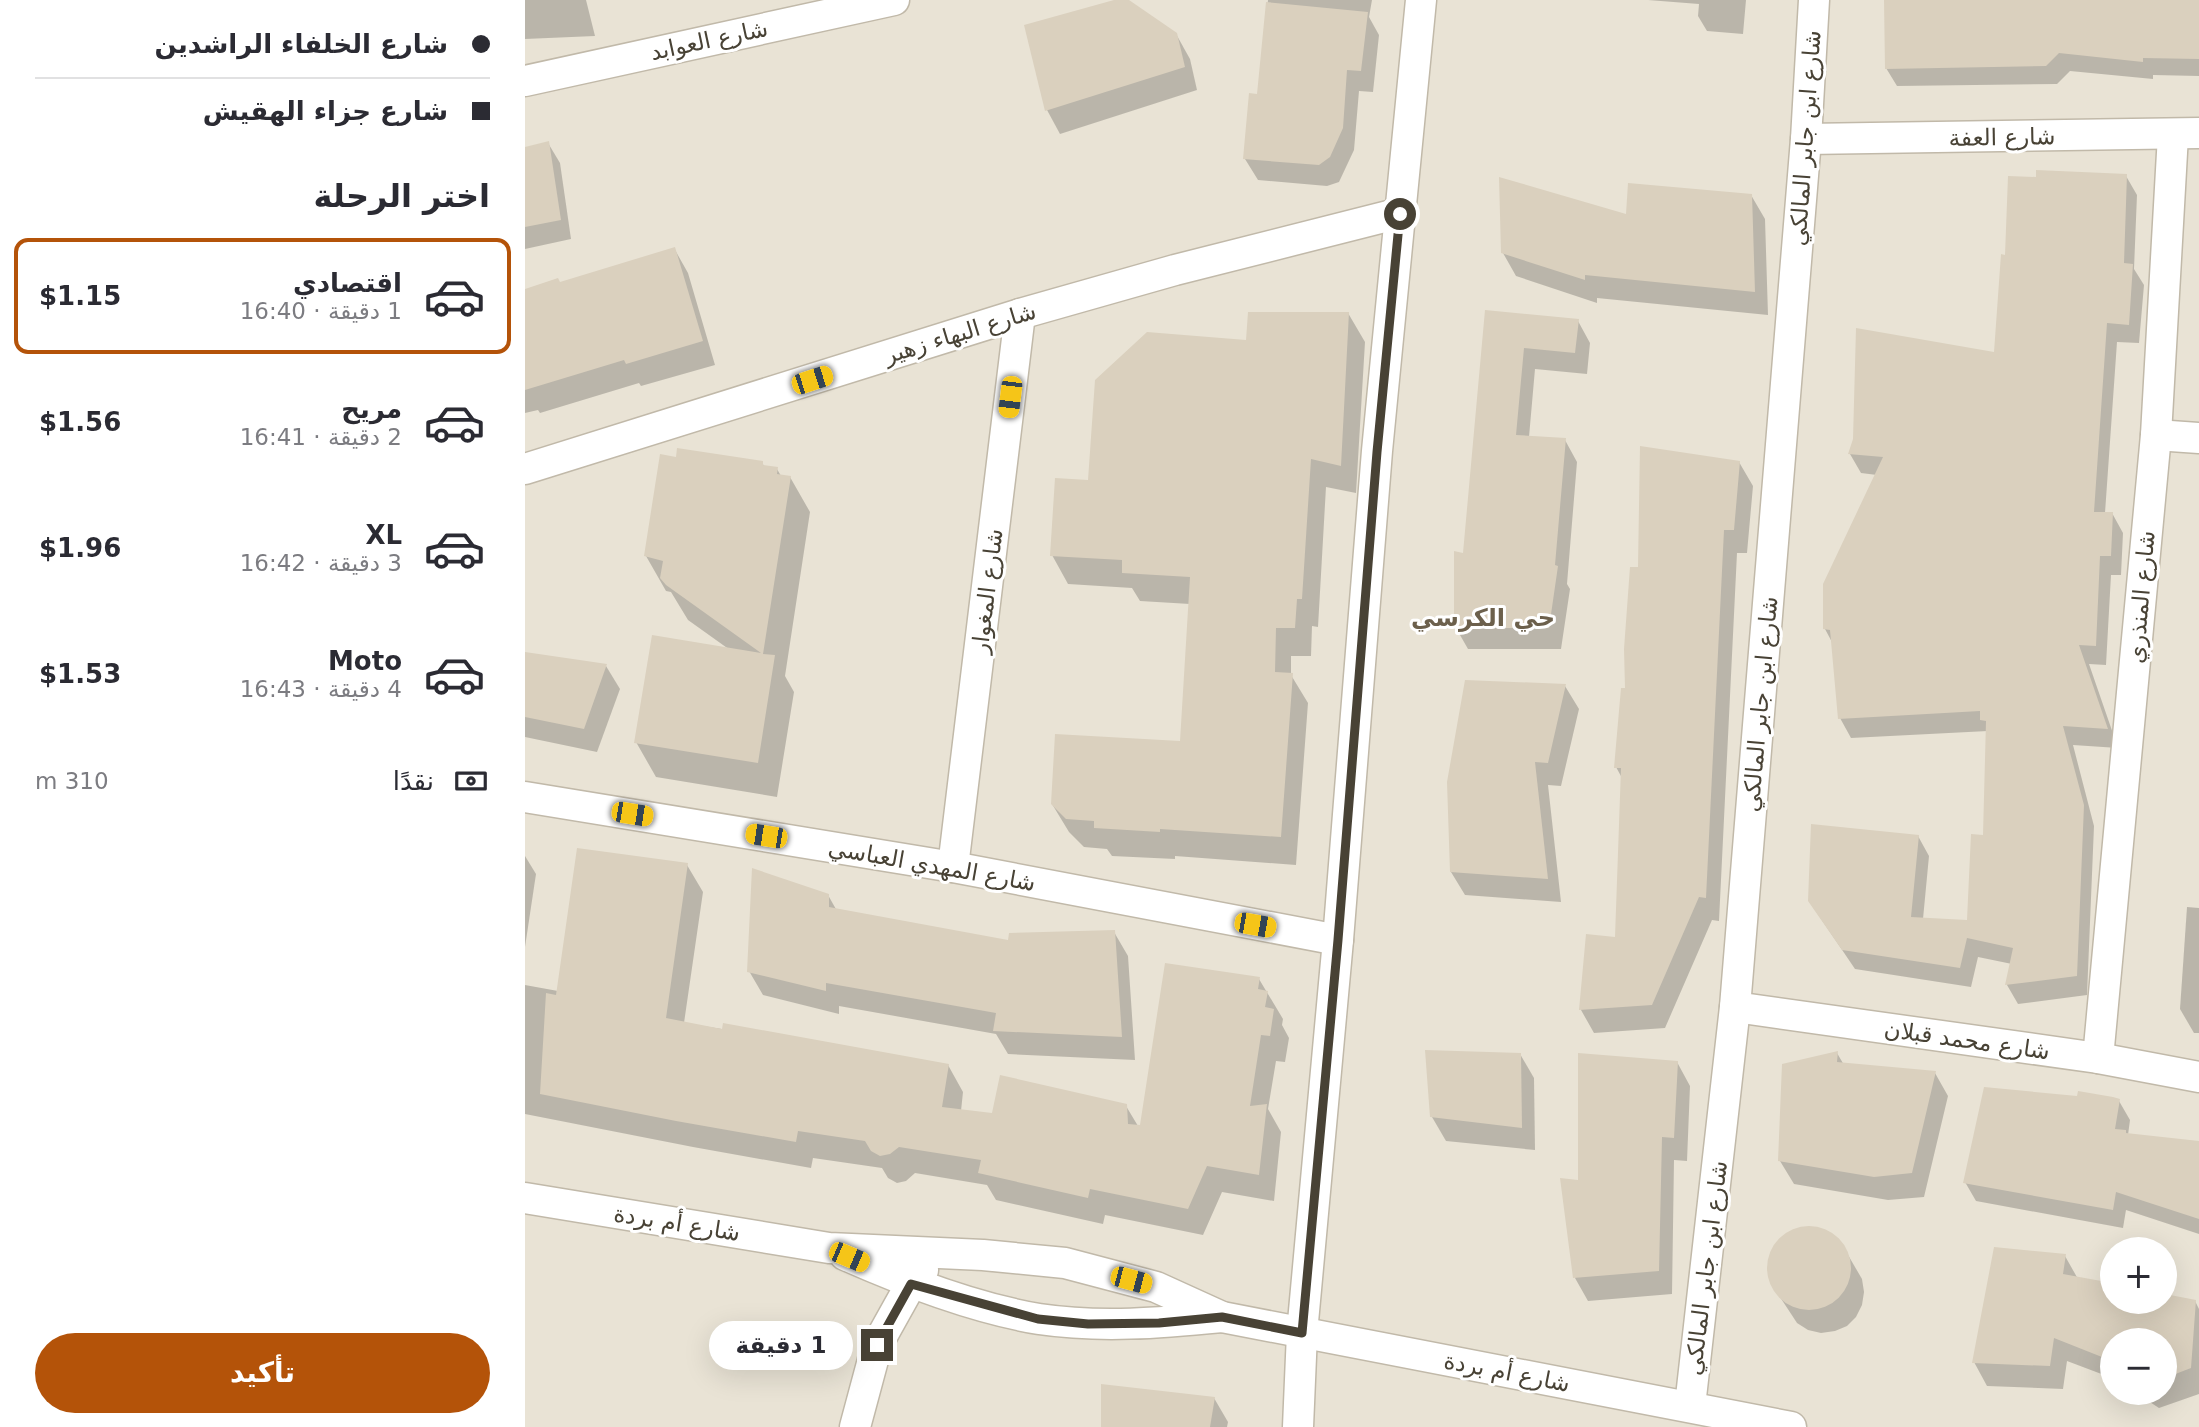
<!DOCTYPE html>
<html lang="ar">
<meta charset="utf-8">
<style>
:root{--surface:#fff;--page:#f2f2f3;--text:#2b2b33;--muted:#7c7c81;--line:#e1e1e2;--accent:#b45309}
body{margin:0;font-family:"DejaVu Sans","Noto Naskh Arabic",sans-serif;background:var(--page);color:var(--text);direction:rtl;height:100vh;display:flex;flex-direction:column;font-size:26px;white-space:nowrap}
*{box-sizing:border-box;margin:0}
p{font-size:23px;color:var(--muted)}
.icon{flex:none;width:38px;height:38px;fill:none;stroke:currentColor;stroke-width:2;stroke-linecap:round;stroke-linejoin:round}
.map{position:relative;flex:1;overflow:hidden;direction:ltr}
.details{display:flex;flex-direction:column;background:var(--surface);width:525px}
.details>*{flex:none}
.top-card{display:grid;align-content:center;height:154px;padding:0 35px;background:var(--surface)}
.fabs{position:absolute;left:1575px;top:1237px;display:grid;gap:14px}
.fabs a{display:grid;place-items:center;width:77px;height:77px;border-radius:50%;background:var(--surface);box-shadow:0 7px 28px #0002;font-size:35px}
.end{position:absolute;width:32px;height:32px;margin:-16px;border:9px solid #484235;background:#fff;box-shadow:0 0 0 4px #fff}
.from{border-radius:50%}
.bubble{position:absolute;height:49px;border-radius:24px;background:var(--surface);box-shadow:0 7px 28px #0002;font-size:23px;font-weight:700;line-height:49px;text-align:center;direction:rtl}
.car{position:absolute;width:21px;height:42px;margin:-21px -10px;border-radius:9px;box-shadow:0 0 5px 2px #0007;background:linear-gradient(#f5c518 24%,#345 0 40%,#f5c518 0 76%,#345 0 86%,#f5c518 0)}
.top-card b{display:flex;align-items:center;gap:24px;height:66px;font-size:26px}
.top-card b+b{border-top:2px solid var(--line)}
.top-card i{width:18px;height:18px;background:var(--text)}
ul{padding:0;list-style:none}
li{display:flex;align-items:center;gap:21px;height:116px;margin:0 14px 10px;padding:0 21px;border:4px solid transparent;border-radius:14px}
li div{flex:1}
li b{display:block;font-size:26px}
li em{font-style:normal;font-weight:700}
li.active{border-color:var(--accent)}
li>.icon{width:63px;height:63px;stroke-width:1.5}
h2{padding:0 35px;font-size:32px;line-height:84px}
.pay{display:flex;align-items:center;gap:18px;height:77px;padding:0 35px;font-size:26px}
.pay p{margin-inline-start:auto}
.action{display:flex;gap:14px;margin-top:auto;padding:14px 35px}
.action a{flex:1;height:80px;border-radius:42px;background:var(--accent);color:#fff;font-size:28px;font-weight:700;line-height:80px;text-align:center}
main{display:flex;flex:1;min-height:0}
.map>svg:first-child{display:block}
</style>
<main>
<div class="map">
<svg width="1674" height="1427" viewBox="0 0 1674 1427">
<rect width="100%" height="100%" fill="#f5f1e7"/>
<path fill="#e9e3d5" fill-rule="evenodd" d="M0 0H1674V1427H0ZM1587 1250H1640V1302H1587ZM1587 1340H1640V1393H1587Z"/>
<g fill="#0003">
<path d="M0 0H61L70 36 0 39Z"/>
<path d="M596 0H601L651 34 665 59 672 90 535 134 522 110Z"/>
<path d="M743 0H847L844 17 854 35 848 92 834 91 829 150 814 182 802 186 733 180 720 159 734 96Z"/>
<path d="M1123 0H1221L1218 34 1182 31 1173 16 1174 4Z"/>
<path d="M1361 0H1674V76L1628 75V79L1545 71 1532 84 1372 86 1361 68Z"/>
<path d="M23 143 35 163 46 239 0 249V149Z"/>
<path d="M1601 176 1612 195 1609 269 1619 285 1614 343 1592 342 1580 513H1587L1598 533 1596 575H1586L1581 665 1564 664 1593 748 1548 745 1569 826 1562 995 1493 1004 1482 985 1487 964 1453 957 1446 987 1330 969 1284 901 1393 836 1404 856 1398 919 1443 922 1459 836 1463 731 1326 738 1315 718 1308 644 1300 629 1352 475 1336 473 1325 454 1471 354 1482 256Z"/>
<path d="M1226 195 1240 219 1243 315 1072 298V303L991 276 978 253 1103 216Z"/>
<path d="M150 250 163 273 190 365 116 386 114 383 15 413 13 410 0 413V290L35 284Z"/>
<path d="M962 312 1053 321 1065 343 1062 374 1010 369 1004 437 1040 440 1052 462 1042 584 1045 589 1036 649H943L931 628 940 555Z"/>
<path d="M823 313 840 342 831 493 801 487 793 627 787 626 786 656H766V675L783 703 771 865 650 856V859L587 856 582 849 559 847 544 832 527 804 657 743 665 604 615 601 607 588 543 584 527 555 564 482 722 342Z"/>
<path d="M152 459 237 463 240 467 252 469 256 476 265 477 285 512 260 676 269 692 252 797 131 777 111 742 205 650 163 620 146 592 141 591 121 556Z"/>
<path d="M1214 462 1228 486 1222 553H1212L1194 921 1187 920 1140 1028 1069 1033 1056 1010 1063 936 1092 939 1097 778 1091 767 1115 569Z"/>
<path d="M0 654 81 666 95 689 72 752 0 737Z"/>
<path d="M1040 686 1054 709 1036 786 1023 785 1036 902 940 895 926 872Z"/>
<path d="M0 856 11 874 0 947Z"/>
<path d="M162 865 178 892 159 1023 423 1065 438 1092 436 1111 468 1115 601 1106 613 1126H616L734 979 758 1019 757 1025 764 1038 760 1062 751 1061 743 1109 756 1132 749 1201 697 1192 678 1235 580 1215 578 1224 471 1200 462 1185 390 1173 381 1181 372 1183 363 1178 357 1168 288 1158 286 1168 168 1147 0 1114V985L33 991Z"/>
<path d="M303 895 312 911 484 942 589 932 603 956 610 1060 483 1054 471 1034 314 1006V1014L238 995 224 971Z"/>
<path d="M1662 907 1674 908V1033H1669L1655 1009Z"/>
<path d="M1312 1053 1319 1065 1410 1073 1423 1096 1399 1197 1363 1200 1269 1184 1255 1161Z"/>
<path d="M995 1054 1009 1078 1010 1150 921 1141 907 1117Z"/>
<path d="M1152 1062 1165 1086 1162 1161 1149 1160 1147 1294 1063 1301 1050 1278Z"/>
<path d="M1594 1101 1605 1120 1603 1135 1674 1143V1234L1601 1210 1598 1228 1451 1201 1440 1182Z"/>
<path d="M1281 1228H1294L1306 1234 1316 1243 1337 1279 1339 1292 1337 1305 1331 1317 1322 1326 1310 1331 1296 1333 1283 1330 1272 1323 1249 1288 1244 1275V1262L1249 1249 1256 1239 1268 1231Z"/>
<path d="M1540 1256 1553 1279 1587 1285V1302H1640V1296L1670 1301 1674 1309V1394L1634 1408 1611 1393H1640V1340H1587V1378L1542 1361 1538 1389 1462 1386 1449 1362Z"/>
<path d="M689 1398 703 1422 702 1427H578Z"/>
</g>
<g fill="#dad0be">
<path d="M589 0H604L652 33 660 67 520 111 499 25Z"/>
<path d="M1359 0H1674V59L1618 58V62L1534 53 1521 66 1360 69Z"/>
<path d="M741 2 843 12 836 71 822 70 818 128 805 157 794 165 718 159 724 93 732 94Z"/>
<path d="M24 141 36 220 0 227V147Z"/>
<path d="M1511 170 1602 174 1599 263 1608 264 1604 325 1582 323 1569 512H1588L1586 556H1575L1571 646 1554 645 1583 729 1538 726 1559 805 1552 976 1480 985 1488 948 1442 938 1435 968 1317 950 1283 901 1286 824 1394 835 1386 917 1442 920 1446 834 1458 835 1461 721 1455 720V711L1313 719 1305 630 1298 629V584L1358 457 1323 454 1328 439 1331 328 1469 352 1476 254 1480 255 1483 176 1511 177Z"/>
<path d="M974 177 1101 214 1103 183 1227 194 1230 292 1060 275V280L976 253Z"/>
<path d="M150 247 178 341 101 364 99 360 0 390V289L33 278 35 282Z"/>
<path d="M960 310 1054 319 1050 353 999 348 991 435 1041 438 1030 565 1033 566 1024 628H929V551L938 553Z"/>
<path d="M723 312H824L816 466 786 459 777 599H772L770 628H751L750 672 768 673 756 837 635 829V832L569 828V821L541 819 526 804 530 734 655 741 665 577 597 573V560L525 556 530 478 563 480 570 380 622 332 721 340Z"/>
<path d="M1115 446 1215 461 1209 530H1199L1181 898 1174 897 1127 1005 1054 1010 1061 934 1090 937 1096 768H1089L1096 688H1100L1099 649 1105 567H1113Z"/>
<path d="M152 448 238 461V465L253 467 252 474 266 476 238 654 250 655 233 763 109 743 127 635 236 653 141 585 135 578 138 561 119 556 135 454 151 457Z"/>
<path d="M0 652 82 664 59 729 0 717Z"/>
<path d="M940 680 1041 684 1023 763 1010 762 1023 879 925 872 922 782Z"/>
<path d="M52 848 163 863 141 1018 197 1029 198 1023 424 1064 417 1107 467 1113 475 1075 602 1104 603 1124 615 1125 640 963 735 977 733 989 743 991 740 1007 749 1009 745 1036 736 1035 725 1106 742 1104 734 1175 682 1166 663 1209 565 1189 563 1198 453 1173 456 1160 374 1147 365 1154 355 1156 346 1151 340 1141 273 1131 271 1142 151 1121 15 1094 21 993 31 995Z"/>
<path d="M227 868 304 894V907L483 940 484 933 590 930 597 1037 468 1031 471 1013 301 983V991L222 972Z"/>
<path d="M900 1050 996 1053 997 1128 905 1117Z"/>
<path d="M1313 1051 1312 1062 1411 1071 1387 1173 1349 1177 1253 1161 1257 1064Z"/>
<path d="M1053 1053 1153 1061 1149 1138 1137 1137 1134 1271 1048 1278 1035 1178 1053 1180Z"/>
<path d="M1459 1087 1552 1096 1553 1091 1588 1097 1595 1099 1590 1129 1601 1130V1133L1674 1141V1219L1591 1192 1588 1210 1438 1183Z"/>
<circle cx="1284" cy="1268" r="42"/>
<path d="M1469 1247 1541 1254 1538 1274 1587 1283V1302H1640V1294L1671 1300 1666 1368 1640 1378V1340H1587V1361L1529 1338 1525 1366 1447 1363Z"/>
<path d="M576 1384 690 1397 685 1427H576Z"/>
</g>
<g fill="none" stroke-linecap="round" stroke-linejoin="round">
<defs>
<g id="street">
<path d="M0 81 369 0"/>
<path d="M1281 139 1674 133"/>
<path d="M1631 435 1674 438"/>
<path d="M0 469 495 314 650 270 875 213"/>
<path d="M0 797 428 867 813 940"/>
<path d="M428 867 495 314"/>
<path d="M1210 1007 1573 1058 1674 1077"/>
<path d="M1573 1058 1631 435 1648 135"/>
<path d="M0 1198 304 1248 458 1255 540 1263 631 1287 697 1317 1266 1427"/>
<path d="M320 1255C381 1282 448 1308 514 1319 575 1328 636 1323 697 1317"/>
<path d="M1165 1406 1210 1007 1281 139 1289 0"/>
<path d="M330 1427 352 1345 386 1284 398 1270"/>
<path d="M773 1427 777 1333 813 940 852 451 896 0"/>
</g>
</defs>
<use href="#street" stroke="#c1b9a9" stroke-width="33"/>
<use href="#street" stroke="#fff" stroke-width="30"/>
</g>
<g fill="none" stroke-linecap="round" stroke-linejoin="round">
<path stroke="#484235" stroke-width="9" d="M352 1345 386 1284 513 1319 563 1324 634 1323 697 1317 777 1333 813 940 852 452 875 214"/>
</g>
<g text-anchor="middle" stroke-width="6" stroke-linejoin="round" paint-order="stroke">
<g font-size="23" fill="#484235" stroke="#fff">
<text transform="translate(184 40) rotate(-12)" y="8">شارع العوابد</text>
<text transform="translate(1477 137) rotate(-1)" y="8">شارع العفة</text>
<text transform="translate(1280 138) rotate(-86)" y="8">شارع ابن جابر المالكي</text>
<text transform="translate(435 333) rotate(-17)" y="8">شارع البهاء زهير</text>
<text transform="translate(462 591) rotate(-83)" y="8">شارع المغوار</text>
<text transform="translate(1616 597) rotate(-85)" y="8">شارع المنذري</text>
<text transform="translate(1235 704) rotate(-85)" y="8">شارع ابن جابر المالكي</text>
<text transform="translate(407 865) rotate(10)" y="8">شارع المهدي العباسي</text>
<text transform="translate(1442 1040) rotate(8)" y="8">شارع محمد قبلان</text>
<text transform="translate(152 1223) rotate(9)" y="8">شارع أم بردة</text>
<text transform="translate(1181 1268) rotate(-83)" y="8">شارع ابن جابر المالكي</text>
<text transform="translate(982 1372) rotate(11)" y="8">شارع أم بردة</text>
</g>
<g font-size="24" font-weight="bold" fill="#6c604c" stroke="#fff">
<text x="958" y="626">حي الكرسي</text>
</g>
</g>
</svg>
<div class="fabs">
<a>+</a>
<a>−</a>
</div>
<i class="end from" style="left:875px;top:214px"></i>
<i class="end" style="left:352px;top:1345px"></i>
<div class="bubble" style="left:184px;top:1321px;width:144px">1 دقيقة</div>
<i class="car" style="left:287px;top:380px;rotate:72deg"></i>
<i class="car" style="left:485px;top:397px;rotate:187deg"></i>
<i class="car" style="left:107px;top:814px;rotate:99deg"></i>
<i class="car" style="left:241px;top:836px;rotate:279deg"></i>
<i class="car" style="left:730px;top:925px;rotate:100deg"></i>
<i class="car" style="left:324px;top:1257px;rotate:113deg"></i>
<i class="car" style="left:606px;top:1280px;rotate:105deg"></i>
</div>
<section class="details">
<div class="top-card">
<b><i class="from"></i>شارع الخلفاء الراشدين</b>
<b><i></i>شارع جزاء الهقيش</b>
</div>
<h2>اختر الرحلة</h2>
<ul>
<li class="active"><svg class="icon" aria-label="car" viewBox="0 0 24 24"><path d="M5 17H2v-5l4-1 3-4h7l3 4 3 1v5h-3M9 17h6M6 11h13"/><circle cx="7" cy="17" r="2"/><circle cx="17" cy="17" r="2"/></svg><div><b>اقتصادي</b><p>1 دقيقة · 16:40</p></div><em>$1.15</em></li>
<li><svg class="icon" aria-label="car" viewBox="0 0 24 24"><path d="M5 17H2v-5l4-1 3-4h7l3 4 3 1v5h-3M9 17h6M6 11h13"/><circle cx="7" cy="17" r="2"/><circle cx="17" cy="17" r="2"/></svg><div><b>مريح</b><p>2 دقيقة · 16:41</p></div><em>$1.56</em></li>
<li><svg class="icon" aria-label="car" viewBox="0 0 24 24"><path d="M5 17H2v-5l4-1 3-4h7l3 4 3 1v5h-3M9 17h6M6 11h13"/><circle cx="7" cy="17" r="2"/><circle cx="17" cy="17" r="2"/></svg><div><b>XL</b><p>3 دقيقة · 16:42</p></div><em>$1.96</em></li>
<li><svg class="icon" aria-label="car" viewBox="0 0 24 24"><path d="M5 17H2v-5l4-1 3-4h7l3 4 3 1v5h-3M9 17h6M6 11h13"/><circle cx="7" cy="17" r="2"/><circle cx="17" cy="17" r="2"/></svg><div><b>Moto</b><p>4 دقيقة · 16:43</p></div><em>$1.53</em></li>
</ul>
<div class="pay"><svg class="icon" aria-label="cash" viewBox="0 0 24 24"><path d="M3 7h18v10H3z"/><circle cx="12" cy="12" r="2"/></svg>نقدًا<p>310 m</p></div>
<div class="action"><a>تأكيد</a></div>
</section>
</main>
